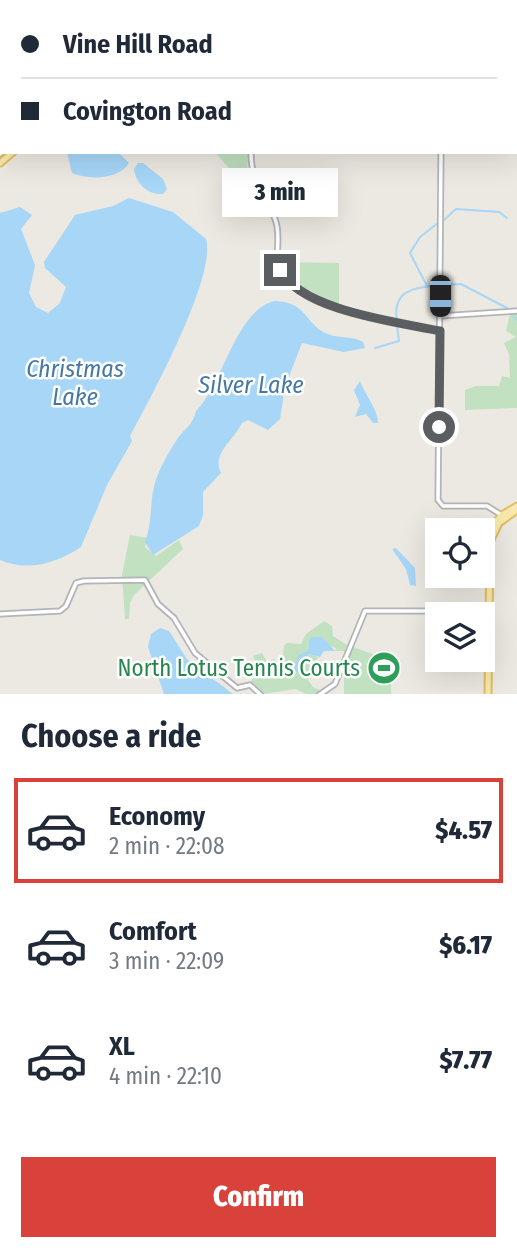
<!DOCTYPE html>
<meta charset="utf-8">
<style>
:root{--surface:#fff;--page:#f6f6f7;--text:#1f2937;--muted:#747a83;--line:#e0e1e3;--accent:#d9423b}
body{margin:0;font-family:"Fira Sans Condensed",sans-serif;background:var(--page);color:var(--text);height:100vh;display:flex;flex-direction:column;font-size:26px;white-space:nowrap}
*{box-sizing:border-box;margin:0}
p{font-size:23px;color:var(--muted)}
.icon{flex:none;width:38px;height:38px;fill:none;stroke:currentColor;stroke-width:2;stroke-linecap:round;stroke-linejoin:round}
.map{position:relative;height:694px;overflow:hidden}
.sheet{display:flex;flex-direction:column;background:var(--surface);flex:1}
.sheet>*{flex:none}
.guide{position:absolute;left:0px;top:0px;width:518px;height:154px;box-shadow:0 7px 28px #0002;display:grid;align-content:center;height:154px;padding:0 21px;background:var(--surface)}
.buttons{position:absolute;left:425px;top:518px;display:grid;gap:14px}
.buttons a{display:grid;place-items:center;width:70px;height:70px;border-radius:0px;background:var(--surface);box-shadow:0 7px 28px #0002;font-size:35px}
.end{position:absolute;width:32px;height:32px;margin:-16px;border:9px solid #5a5e61;background:#fff;box-shadow:0 0 0 4px #fff}
.from{border-radius:50%}
.bubble{position:absolute;height:49px;border-radius:0px;background:var(--surface);box-shadow:0 7px 28px #0002;font-size:23px;font-weight:800;line-height:49px;text-align:center}
.car{position:absolute;width:21px;height:42px;margin:-21px -10px;border-radius:9px;box-shadow:0 0 5px 2px #0007;background:linear-gradient(#222 24%,#8ab4d8 0 40%,#222 0 76%,#8ab4d8 0 86%,#222 0)}
.guide b{display:flex;align-items:center;gap:24px;height:66px;font-size:26px}
.guide b+b{border-top:2px solid var(--line)}
.guide i{width:18px;height:18px;background:var(--text)}
ul{padding:0;list-style:none}
li{display:flex;align-items:center;gap:21px;height:105px;margin:0 14px 10px;padding:0 7px;border:4px solid transparent;border-radius:0px}
li div{flex:1}
li b{display:block;font-size:26px}
li em{font-style:normal;font-weight:800}
li.active{border-color:var(--accent)}
li>.icon{width:63px;height:63px;stroke-width:1.5}
h2{padding:0 21px;font-size:32px;line-height:84px}
.cta{display:flex;gap:14px;margin-top:auto;padding:14px 21px}
.cta a{flex:1;height:80px;border-radius:0px;background:var(--accent);color:#fff;font-size:28px;font-weight:800;line-height:80px;text-align:center}
.map>svg:first-child{display:block}
</style>
<div class="map">
<svg width="517" height="695" viewBox="0 0 517 695">
<rect width="100%" height="100%" fill="#ece9e2"/>
<g fill="#c1e1c0">
<path d="M215 152H248L247 176 232 172Z"/>
<path d="M281 262 339 263V306L292 281Z"/>
<path d="M510 314H517V408L465 410V390L476 386H499L502 376 510 378 509 354 504 343 516 337 506 331Z"/>
<path d="M130 535 147 538 145 547 156 556 179 540 183 549 134 595 130 603 129 619H125L122 575Z"/>
<path d="M324 621 332 626 333 636 347 645 345 651H335L336 648 309 640 308 651 295 664 305 665 309 654 318 657 308 680 313 687 320 690 316 694H306L296 689 263 694 250 683 259 669 253 656 262 653 267 662 273 659 282 665 284 646 287 643 301 644 306 634Z"/>
<path d="M351 646 380 657H391V694H344V674L340 670Z"/>
</g>
<g fill="#a7d6f7">
<path d="M67 152H118L129 163C119 180 88 180 72 173Z"/>
<path d="M138 163H143L163 179 167 189 163 194C148 195 136 184 134 169Z"/>
<path d="M129 198 173 212 206 239C217 276 150 399 130 436L132 441 107 485 81 547C57 563 28 572 0 560V213L20 207 32 215 21 229 35 265 29 293 36 307 48 313 60 303 66 287 45 268 44 262 75 215 113 206Z"/>
<path d="M275 301C307 302 304 322 325 333 337 339 351 335 363 342L365 348 344 352 302 343 285 387 280 419 268 430 248 420 242 423C234 440 211 454 221 473L203 492V515L199 526 153 555 145 542C154 518 148 495 159 472 164 461 171 448 178 438 186 427 193 425 196 411 224 383 235 310 275 301Z"/>
<path d="M360 381C365 395 378 409 378 423H373L366 414 355 417 360 405 354 390Z"/>
<path d="M396 548 415 568 416 586 410 585 406 569 392 549Z"/>
<path d="M160 628 169 631 187 659 233 694H164L148 647 151 634Z"/>
<path d="M313 637H322L335 651H324L320 657 309 654 301 671 295 672 287 664 297 662 298 655 308 651 309 640Z"/>
</g>
<g fill="none" stroke-linecap="round" stroke-linejoin="round">
<g stroke="#a7d6f7" stroke-width="2">
<path d="M444 220 456 209 499 212 507 218"/>
<path d="M443 285 461 284 507 308"/>
<path d="M427 286 410 253 420 237 438 223"/>
<path d="M513 314 517 320"/>
<path d="M397 321C392 292 412 287 436 286"/>
<path d="M375 348 399 341 397 326"/>
</g>
<defs>
<g id="minor">
<path d="M48 0 52 2"/>
<path d="M400 0 401 2"/>
<path d="M415 0V2"/>
<path d="M93 2 95 0"/>
<path d="M280 2 288 0"/>
<path d="M442 2V0"/>
<path d="M251 152C251 188 267 193 276 222 281 238 274 255 280 271 297 309 402 323 439 331"/>
<path d="M441 152 438 500 443 506H487L503 516"/>
<path d="M0 154 2 152"/>
<path d="M440 316 517 311"/>
<path d="M0 614 60 611 66 606 76 583 84 581 145 580 158 604 174 618 195 653 237 688 250 685 261 695"/>
<path d="M319 695 335 684 365 611H488"/>
</g>
<g id="major">
<path d="M387 2 390 0"/>
<path d="M393 2 396 0"/>
<path d="M0 163 13 152"/>
<path d="M493 525 502 515 517 506"/>
<path d="M488 695 490 542 499 523 517 510"/>
</g>
</defs>
<use href="#minor" stroke="#b2b4b8" stroke-width="7"/>
<use href="#major" stroke="#e4bc63" stroke-width="9"/>
<use href="#minor" stroke="#fff" stroke-width="3.5"/>
<use href="#major" stroke="#f7e9ab" stroke-width="5"/>
</g>
<g fill="none" stroke-linecap="round" stroke-linejoin="round">
<path stroke="#5a5e61" stroke-width="9" d="M280 270C302 311 398 322 440 331L439 427"/>
</g>
<defs>
<symbol id="stadium-disc" viewBox="-11 -11 22 22"><circle r="9.5" fill="#2e9e5b" stroke="#fff"/><path d="M0-5a6.5 5 0 1 0 0 10a6.5 5 0 1 0 0-10ZM-3.5-1.8h7v3.6h-7Z" fill="#fff"/></symbol>
</defs>
<g fill-rule="evenodd">
<use href="#stadium-disc" x="365" y="649" width="38" height="38"/>
</g>
<g text-anchor="middle" stroke-width="5" stroke-linejoin="round" paint-order="stroke">
<g font-size="23" fill="#27864d" stroke="#fff" text-anchor="end">
<text x="360" y="676">North Lotus Tennis Courts</text>
</g>
<g font-size="24" font-style="italic" fill="#4678a6" stroke="#fff">
<text x="75" y="377">Christmas<tspan x="75" dy="28">Lake</tspan></text>
<text x="251" y="393">Silver Lake</text>
</g>
</g>
</svg>
<div class="buttons">
<a><svg class="icon" aria-label="locate" viewBox="0 0 24 24"><circle cx="12" cy="12" r="6"/><path d="M12 2v4M12 18v4M2 12h4M18 12h4"/></svg></a>
<a><svg class="icon" aria-label="layers" viewBox="0 0 24 24"><path d="M12 4l9 5-9 5-9-5zM3 14l9 5 9-5"/></svg></a>
</div>
<i class="end from" style="left:439px;top:427px"></i>
<i class="end" style="left:280px;top:270px"></i>
<div class="bubble" style="left:222px;top:168px;width:116px">3 min</div>
<i class="car" style="left:440px;top:296px;rotate:180deg"></i>
<div class="guide">
<b><i class="from"></i>Vine Hill Road</b>
<b><i></i>Covington Road</b>
</div>
</div>
<section class="sheet">
<h2>Choose a ride</h2>
<ul>
<li class="active"><svg class="icon" aria-label="car" viewBox="0 0 24 24"><path d="M5 17H2v-5l4-1 3-4h7l3 4 3 1v5h-3M9 17h6M6 11h13"/><circle cx="7" cy="17" r="2"/><circle cx="17" cy="17" r="2"/></svg><div><b>Economy</b><p>2 min · 22:08</p></div><em>$4.57</em></li>
<li><svg class="icon" aria-label="car" viewBox="0 0 24 24"><path d="M5 17H2v-5l4-1 3-4h7l3 4 3 1v5h-3M9 17h6M6 11h13"/><circle cx="7" cy="17" r="2"/><circle cx="17" cy="17" r="2"/></svg><div><b>Comfort</b><p>3 min · 22:09</p></div><em>$6.17</em></li>
<li><svg class="icon" aria-label="car" viewBox="0 0 24 24"><path d="M5 17H2v-5l4-1 3-4h7l3 4 3 1v5h-3M9 17h6M6 11h13"/><circle cx="7" cy="17" r="2"/><circle cx="17" cy="17" r="2"/></svg><div><b>XL</b><p>4 min · 22:10</p></div><em>$7.77</em></li>
</ul>
<div class="cta"><a>Confirm</a></div>
</section>
